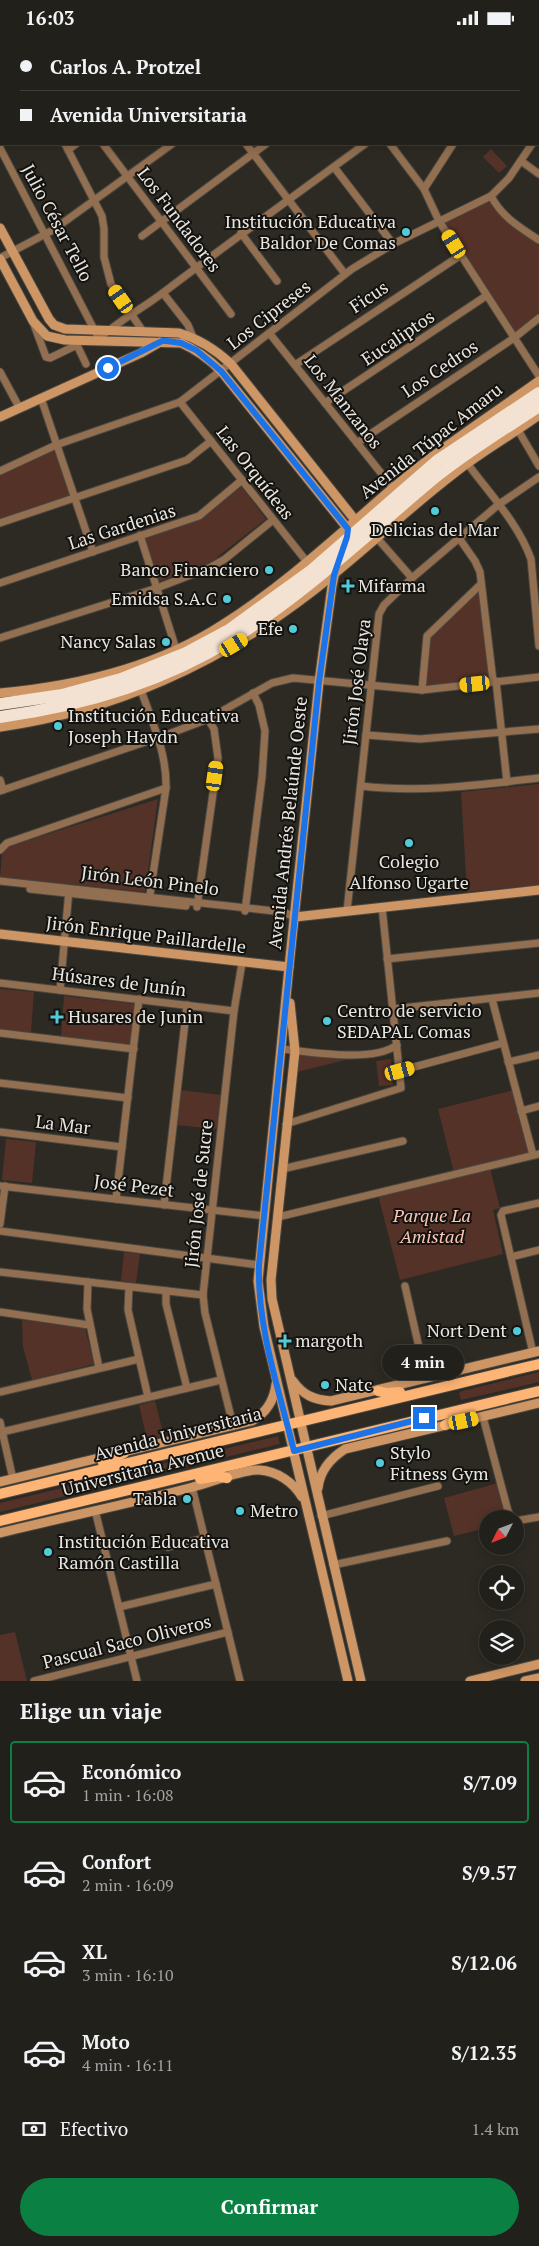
<!DOCTYPE html>
<html lang="es">
<meta charset="utf-8">
<style>
:root{--surface:#22201a;--page:#2a2823;--text:#f1f3f6;--muted:#a2a3a2;--line:#3f3e39;--accent:#0b8043}
body{margin:0;font-family:"PT Serif",serif;background:var(--page);color:var(--text);height:100vh;display:flex;flex-direction:column;font-size:19px;white-space:nowrap}
*{box-sizing:border-box;margin:0}
p{font-size:16px;color:var(--muted)}
.icon{flex:none;width:28px;height:28px;fill:none;stroke:currentColor;stroke-width:2;stroke-linecap:round;stroke-linejoin:round}
.map{position:relative;height:1646px;overflow:hidden}
.sheet{display:flex;flex-direction:column;background:var(--surface);flex:1}
.sheet>*{flex:none}
.hud{position:absolute;left:0px;top:0px;width:540px;height:110px;box-shadow:0 2px 12px #0003,0 0 0 1px var(--line);display:grid;align-content:center;height:110px;padding:0 20px;background:var(--surface)}
.needle{width:32px;rotate:228deg}
.tools{position:absolute;left:479px;top:1475px;display:grid;gap:10px}
.tools a{display:grid;place-items:center;width:45px;height:45px;border-radius:50%;background:var(--surface);box-shadow:0 2px 12px #0003,0 0 0 1px var(--line);font-size:25px}
.end{position:absolute;width:22px;height:22px;margin:-11px;border:6px solid #1a73e8;background:#fff;box-shadow:0 0 0 2px #fff}
.from{border-radius:50%}
.bubble{position:absolute;height:35px;border-radius:18px;background:var(--surface);box-shadow:0 2px 12px #0003,0 0 0 1px var(--line);font-size:16px;font-weight:600;line-height:35px;text-align:center}
.car{position:absolute;width:15px;height:30px;margin:-15px -8px;border-radius:6px;box-shadow:0 0 4px 1px #0007;background:linear-gradient(#f5c518 24%,#345 0 40%,#f5c518 0 76%,#345 0 86%,#f5c518 0)}
.hud b{display:flex;align-items:center;gap:18px;height:48px;font-size:19px}
.hud b+b{border-top:1px solid var(--line)}
.hud i{width:12px;height:12px;background:var(--text)}
ul{padding:0;list-style:none}
li{display:flex;align-items:center;gap:15px;height:82px;margin:0 10px 8px;padding:0 10px;border:2px solid transparent;border-radius:5px}
li div{flex:1}
li b{display:block;font-size:19px}
li em{font-style:normal;font-weight:600}
li.selected{border-color:var(--accent)}
li>.icon{width:45px;height:45px;stroke-width:1.5}
h2{padding:0 20px;font-size:22px;line-height:60px}
.pay{display:flex;align-items:center;gap:12px;height:55px;padding:0 20px;font-size:19px}
.pay p{margin-inline-start:auto}
.action{display:flex;gap:10px;margin-top:auto;padding:10px 20px}
.action a{flex:1;height:58px;border-radius:30px;background:var(--accent);color:#fff;font-size:20px;font-weight:600;line-height:58px;text-align:center}
.status{display:flex;justify-content:space-between;align-items:center;height:35px;padding:0 25px;background:var(--surface);direction:ltr}
.status svg{height:14px;fill:currentColor}
.map>svg:first-child{display:block}
</style>
<div class="status"><b>16:03</b><svg viewBox="0 0 49 12"><path d="M0 12V9h3v3zM5 12V6h3v6zM10 12V3h3v9zM15 12V0h3v12zM26 1h20v11H26zM47 4h2v5h-2z"/></svg></div>
<div class="map">
<svg width="539" height="1646" viewBox="0 0 539 1646">
<rect width="100%" height="100%" fill="#2d2a23"/>
<g fill="#543227">
<path d="M491 114 507 131 499 138 483 122Z"/>
<path d="M490 165 507 188 539 210V278L515 297 443 188Z"/>
<path d="M54 414 70 460 0 485V440Z"/>
<path d="M241 451 266 484 211 527 158 547 145 503 206 481Z"/>
<path d="M479 555 490 645 425 651 430 604Z"/>
<path d="M539 749V850L467 857 461 757Z"/>
<path d="M158 764 145 857 0 842 2 819 10 811Z"/>
<path d="M0 954 34 957 31 998 0 994Z"/>
<path d="M64 961 136 969 130 1009 61 1002Z"/>
<path d="M297 1018 345 1025 297 1037Z"/>
<path d="M391 1024 393 1050 379 1051 376 1026Z"/>
<path d="M180 1055 222 1060 218 1094 176 1090Z"/>
<path d="M514 1055 530 1120 454 1138 438 1074Z"/>
<path d="M6 1104 36 1107 32 1148 2 1145Z"/>
<path d="M490 1133 500 1173 493 1175 503 1219 400 1245 378 1160Z"/>
<path d="M124 1217 140 1219 136 1248 121 1246Z"/>
<path d="M22 1285 85 1293 94 1329 32 1345 23 1312Z"/>
<path d="M539 1337V1347L461 1365 459 1358 462 1356Z"/>
<path d="M155 1366 164 1401 147 1405 139 1370Z"/>
<path d="M278 1401 280 1409 0 1477V1468Z"/>
<path d="M498 1448 508 1484H488L487 1493 454 1501 444 1463Z"/>
<path d="M15 1597 27 1646H0V1600Z"/>
</g>
<g fill="none" stroke-linecap="round" stroke-linejoin="round">
<defs>
<g id="street">
<path d="M9 0 10 1"/>
<path d="M63 0 64 1"/>
<path d="M166 0 167 1"/>
<path d="M308 0 309 1"/>
<path d="M511 0 513 1"/>
<path d="M127 1 128 0"/>
<path d="M221 1 223 0"/>
<path d="M314 1 315 0"/>
<path d="M409 1 411 0"/>
<path d="M503 1 504 0"/>
<path d="M526 1 527 0"/>
<path d="M0 17 1 16"/>
<path d="M539 64V63"/>
<path d="M0 86H1"/>
<path d="M539 99V98"/>
<path d="M65 109 102 181 104 194V222L111 249 142 295"/>
<path d="M103 109 231 279"/>
<path d="M246 109 345 239"/>
<path d="M390 109 424 154 439 186 539 341"/>
<path d="M0 113 99 304C119 285 142 274 164 257 230 207 298 158 365 109"/>
<path d="M68 115 76 109"/>
<path d="M521 126 539 139"/>
<path d="M334 132 393 209"/>
<path d="M424 154 453 109"/>
<path d="M491 161C502 182 519 192 539 205"/>
<path d="M241 198 277 246"/>
<path d="M142 201 266 109"/>
<path d="M0 223 53 195 172 109"/>
<path d="M163 258 188 290 193 302"/>
<path d="M33 287 46 322 50 323 77 310 78 305"/>
<path d="M270 299 393 453"/>
<path d="M77 310 86 329"/>
<path d="M295 330 461 220"/>
<path d="M0 337 19 372"/>
<path d="M41 363 93 517"/>
<path d="M180 367 307 527"/>
<path d="M325 368 486 261"/>
<path d="M518 395 539 431"/>
<path d="M357 408 514 303 539 283"/>
<path d="M467 428C489 458 518 488 531 524L539 611"/>
<path d="M0 436 56 410 180 367 352 234 393 209 491 161 509 143 532 109"/>
<path d="M0 488 187 425 211 406"/>
<path d="M140 500 176 614"/>
<path d="M377 503 412 543"/>
<path d="M459 503 475 526 480 537 493 646"/>
<path d="M0 548 199 481 242 445"/>
<path d="M0 603 157 553 211 532 225 524 273 485"/>
<path d="M496 646 507 747"/>
<path d="M141 655C152 687 167 718 166 753L149 866"/>
<path d="M422 655 427 601 481 549"/>
<path d="M366 700 420 704 539 694"/>
<path d="M0 745 3 755"/>
<path d="M361 751C421 758 479 750 539 743"/>
<path d="M0 756 166 700 208 684 272 648 293 643 422 655 539 642"/>
<path d="M0 815 7 808 166 753"/>
<path d="M0 846 283 877 295 882"/>
<path d="M30 854 186 871"/>
<path d="M197 872 218 723 214 694 208 684"/>
<path d="M245 876 262 742 265 696 259 670 253 658"/>
<path d="M347 876 379 579 384 570 412 543 498 470 539 442"/>
<path d="M387 924 539 908"/>
<path d="M0 948 234 976"/>
<path d="M60 955 69 855"/>
<path d="M492 964 533 1120"/>
<path d="M393 974 539 958"/>
<path d="M0 998 134 1014"/>
<path d="M281 1014C310 1017 373 1028 397 1010"/>
<path d="M508 1027 539 1020"/>
<path d="M399 1036 503 1008"/>
<path d="M0 1048 128 1063"/>
<path d="M521 1076 539 1071"/>
<path d="M286 1089 401 1053 382 872"/>
<path d="M0 1097 122 1112"/>
<path d="M282 1134 403 1106"/>
<path d="M0 1151 265 1181"/>
<path d="M116 1164 139 964"/>
<path d="M164 1170 187 970"/>
<path d="M278 1182 539 1119"/>
<path d="M0 1189 5 1151"/>
<path d="M0 1196 259 1230"/>
<path d="M511 1222 539 1215"/>
<path d="M0 1237 203 1260"/>
<path d="M88 1247 87 1274 99 1333"/>
<path d="M405 1251 426 1343"/>
<path d="M129 1252 128 1275 148 1362"/>
<path d="M166 1256V1269L187 1353"/>
<path d="M0 1277 89 1290"/>
<path d="M533 1318 501 1180 503 1176 539 1168"/>
<path d="M0 1357 139 1324"/>
<path d="M483 1382 508 1476 512 1484"/>
<path d="M0 1387 13 1444"/>
<path d="M233 1390 205 1278 203 1260 234 976 242 928"/>
<path d="M2 1397 221 1345"/>
<path d="M192 1452 240 1646"/>
<path d="M95 1475 137 1646"/>
<path d="M321 1481 438 1451"/>
<path d="M515 1486 539 1482"/>
<path d="M168 1512 205 1503"/>
<path d="M333 1530 447 1506"/>
<path d="M119 1572 216 1549"/>
<path d="M34 1646 228 1597"/>
</g>
<g id="secondary">
<path d="M0 193 49 284 54 290 65 294 179 298C199 304 215 314 231 329L359 490"/>
<path d="M0 224 33 286 47 301 65 305 181 308C197 315 209 324 221 336L348 494"/>
<path d="M0 382 141 318 160 307"/>
<path d="M337 527 332 551 319 647 289 932 258 1246 264 1292 348 1646"/>
<path d="M0 658C76 651 157 632 222 590 284 551 337 501 393 453 439 414 490 381 539 346"/>
<path d="M0 692C114 676 219 628 309 559 358 521 403 478 452 440 479 418 510 401 539 380"/>
<path d="M295 882 539 855"/>
<path d="M0 899 289 932"/>
<path d="M290 968 295 1016 271 1245 272 1264 361 1646"/>
<path d="M293 1346C303 1360 314 1365 331 1366L539 1316"/>
<path d="M0 1447 252 1386C266 1378 274 1366 276 1349"/>
<path d="M318 1453C320 1435 331 1423 345 1414L539 1368"/>
<path d="M0 1498C64 1482 129 1469 193 1452 210 1448 243 1434 259 1435 277 1436 293 1447 302 1462"/>
<path d="M470 1646 539 1629"/>
<path d="M525 1646 539 1643"/>
</g>
<g id="primary">
<path d="M378 1356 386 1358 400 1357"/>
<path d="M445 1390 471 1378"/>
<path d="M103 1428 124 1418"/>
<path d="M200 1444 218 1441 227 1443"/>
<path d="M0 1459 539 1329"/>
<path d="M0 1486 539 1356"/>
</g>
<g id="highway">
<path d="M0 669 62 660 121 644 186 618 229 595 312 535 437 426 539 358"/>
<path d="M0 682C80 671 163 647 232 604 305 559 367 499 433 444 466 417 503 395 539 371"/>
</g>
</defs>
<use href="#street" stroke="#4b4841" stroke-width="9"/>
<use href="#secondary" stroke="#4b4841" stroke-width="11"/>
<use href="#primary" stroke="#4b4841" stroke-width="12"/>
<use href="#highway" stroke="#4b4841" stroke-width="15"/>
<use href="#street" stroke="#936f51" stroke-width="7"/>
<use href="#secondary" stroke="#ce9665" stroke-width="9"/>
<use href="#primary" stroke="#fdb474" stroke-width="10"/>
<use href="#highway" stroke="#f3e1d2" stroke-width="12"/>
</g>
<g fill="none" stroke-linecap="round" stroke-linejoin="round">
<path stroke="#1a73e8" stroke-width="6" d="M108 333 162 306H167L181 308 196 315 221 336 348 494 347 502 334 540 319 647 259 1230C257 1292 279 1355 294 1416L424 1383"/>
</g>
<g fill="#52cbd9" stroke="#14120f" stroke-width="2">
<circle cx="406" cy="197" r="5"/>
<circle cx="435" cy="476" r="5"/>
<circle cx="269" cy="535" r="5"/>
<path d="M345.5 543.5h5v5h5v5h-5v5h-5v-5h-5v-5h5z"/>
<circle cx="227" cy="564" r="5"/>
<circle cx="293" cy="594" r="5"/>
<circle cx="166" cy="607" r="5"/>
<circle cx="58" cy="691" r="5"/>
<circle cx="409" cy="808" r="5"/>
<path d="M54.5 974.5h5v5h5v5h-5v5h-5v-5h-5v-5h5z"/>
<circle cx="327" cy="986" r="5"/>
<circle cx="517" cy="1296" r="5"/>
<path d="M282.5 1298.5h5v5h5v5h-5v5h-5v-5h-5v-5h5z"/>
<circle cx="325" cy="1350" r="5"/>
<circle cx="380" cy="1428" r="5"/>
<circle cx="187" cy="1464" r="5"/>
<circle cx="240" cy="1476" r="5"/>
<circle cx="48" cy="1517" r="5"/>
</g>
<g text-anchor="middle" stroke-width="4" stroke-linejoin="round" paint-order="stroke">
<g font-size="18" fill="#e8e6e1" stroke="#14120f">
<text transform="translate(179 185) rotate(53)" y="6">Los Fundadores</text>
<text transform="translate(57 188) rotate(62)" y="6">Julio César Tello</text>
<text transform="translate(369 262) rotate(-34)" y="6">Ficus</text>
<text transform="translate(269 280) rotate(-38)" y="6">Los Cipreses</text>
<text transform="translate(398 303) rotate(-34)" y="6">Eucaliptos</text>
<text transform="translate(440 334) rotate(-34)" y="6">Los Cedros</text>
<text transform="translate(343 367) rotate(52)" y="6">Los Manzanos</text>
<text transform="translate(431 406) rotate(-38)" y="6">Avenida Túpac Amaru</text>
<text transform="translate(255 438) rotate(52)" y="6">Las Orquídeas</text>
<text transform="translate(122 492) rotate(-18)" y="6">Las Gardenias</text>
<text transform="translate(357 647) rotate(-83)" y="6">Jirón José Olaya</text>
<text transform="translate(288 788) rotate(-84)" y="6">Avenida Andrés Belaúnde Oeste</text>
<text transform="translate(150 846) rotate(7)" y="6">Jirón León Pinelo</text>
<text transform="translate(146 900) rotate(7)" y="6">Jirón Enrique Paillardelle</text>
<text transform="translate(119 947) rotate(7)" y="6">Húsares de Junín</text>
<text transform="translate(63 1090) rotate(7)" y="6">La Mar</text>
<text transform="translate(134 1151) rotate(7)" y="6">José Pezet</text>
<text transform="translate(199 1159) rotate(-84)" y="6">Jirón José de Sucre</text>
<text transform="translate(178 1399) rotate(-14)" y="6">Avenida Universitaria</text>
<text transform="translate(143 1435) rotate(-14)" y="6">Universitaria Avenue</text>
<text transform="translate(127 1607) rotate(-14)" y="6">Pascual Saco Oliveros</text>
</g>
<g font-size="18" fill="#e8e6e1" stroke="#14120f" text-anchor="start">
<text x="396" y="193" text-anchor="end">Institución Educativa<tspan x="396" dy="21">Baldor De Comas</tspan></text>
<text x="435" y="501" text-anchor="middle">Delicias del Mar</text>
<text x="259" y="541" text-anchor="end">Banco Financiero</text>
<text x="358" y="557">Mifarma</text>
<text x="217" y="570" text-anchor="end">Emidsa S.A.C</text>
<text x="283" y="600" text-anchor="end">Efe</text>
<text x="156" y="613" text-anchor="end">Nancy Salas</text>
<text x="68" y="687">Institución Educativa<tspan x="68" dy="21">Joseph Haydn</tspan></text>
<text x="409" y="833" text-anchor="middle">Colegio<tspan x="409" dy="21">Alfonso Ugarte</tspan></text>
<text x="337" y="982">Centro de servicio<tspan x="337" dy="21">SEDAPAL Comas</tspan></text>
<text x="68" y="988">Husares de Junin</text>
<text x="507" y="1302" text-anchor="end">Nort Dent</text>
<text x="295" y="1312">margoth</text>
<text x="335" y="1356">Natc</text>
<text x="390" y="1424">Stylo<tspan x="390" dy="21">Fitness Gym</tspan></text>
<text x="177" y="1470" text-anchor="end">Tabla</text>
<text x="250" y="1482">Metro</text>
<text x="58" y="1513">Institución Educativa<tspan x="58" dy="21">Ramón Castilla</tspan></text>
</g>
<g font-size="18" font-style="italic" fill="#fcc7b7" stroke="#14120f">
<text x="432" y="1187">Parque La<tspan x="432" dy="21">Amistad</tspan></text>
</g>
</g>
</svg>
<div class="tools">
<a><svg class="needle" viewBox="-14 -14 28 28"><path d="M0-13l5 13h-10z" fill="#e53935"/><path d="M0 13l5-13h-10z" fill="#a2a3a2"/></svg></a>
<a><svg class="icon" aria-label="locate" viewBox="0 0 24 24"><circle cx="12" cy="12" r="6"/><path d="M12 2v4M12 18v4M2 12h4M18 12h4"/></svg></a>
<a><svg class="icon" aria-label="layers" viewBox="0 0 24 24"><path d="M12 4l9 5-9 5-9-5zM3 14l9 5 9-5"/></svg></a>
</div>
<i class="end from" style="left:108px;top:333px"></i>
<i class="end" style="left:424px;top:1383px"></i>
<div class="bubble" style="left:382px;top:1310px;width:82px">4 min</div>
<i class="car" style="left:454px;top:209px;rotate:328deg"></i>
<i class="car" style="left:121px;top:264px;rotate:325deg"></i>
<i class="car" style="left:234px;top:610px;rotate:59deg"></i>
<i class="car" style="left:475px;top:649px;rotate:264deg"></i>
<i class="car" style="left:215px;top:741px;rotate:8deg"></i>
<i class="car" style="left:400px;top:1036px;rotate:75deg"></i>
<i class="car" style="left:464px;top:1386px;rotate:78deg"></i>
<div class="hud">
<b><i class="from"></i>Carlos A. Protzel</b>
<b><i></i>Avenida Universitaria</b>
</div>
</div>
<section class="sheet">
<h2>Elige un viaje</h2>
<ul>
<li class="selected"><svg class="icon" aria-label="car" viewBox="0 0 24 24"><path d="M5 17H2v-5l4-1 3-4h7l3 4 3 1v5h-3M9 17h6M6 11h13"/><circle cx="7" cy="17" r="2"/><circle cx="17" cy="17" r="2"/></svg><div><b>Económico</b><p>1 min · 16:08</p></div><em>S/7.09</em></li>
<li><svg class="icon" aria-label="car" viewBox="0 0 24 24"><path d="M5 17H2v-5l4-1 3-4h7l3 4 3 1v5h-3M9 17h6M6 11h13"/><circle cx="7" cy="17" r="2"/><circle cx="17" cy="17" r="2"/></svg><div><b>Confort</b><p>2 min · 16:09</p></div><em>S/9.57</em></li>
<li><svg class="icon" aria-label="car" viewBox="0 0 24 24"><path d="M5 17H2v-5l4-1 3-4h7l3 4 3 1v5h-3M9 17h6M6 11h13"/><circle cx="7" cy="17" r="2"/><circle cx="17" cy="17" r="2"/></svg><div><b>XL</b><p>3 min · 16:10</p></div><em>S/12.06</em></li>
<li><svg class="icon" aria-label="car" viewBox="0 0 24 24"><path d="M5 17H2v-5l4-1 3-4h7l3 4 3 1v5h-3M9 17h6M6 11h13"/><circle cx="7" cy="17" r="2"/><circle cx="17" cy="17" r="2"/></svg><div><b>Moto</b><p>4 min · 16:11</p></div><em>S/12.35</em></li>
</ul>
<div class="pay"><svg class="icon" aria-label="cash" viewBox="0 0 24 24"><path d="M3 7h18v10H3z"/><circle cx="12" cy="12" r="2"/></svg>Efectivo<p>1.4 km</p></div>
<div class="action"><a>Confirmar</a></div>
</section>
